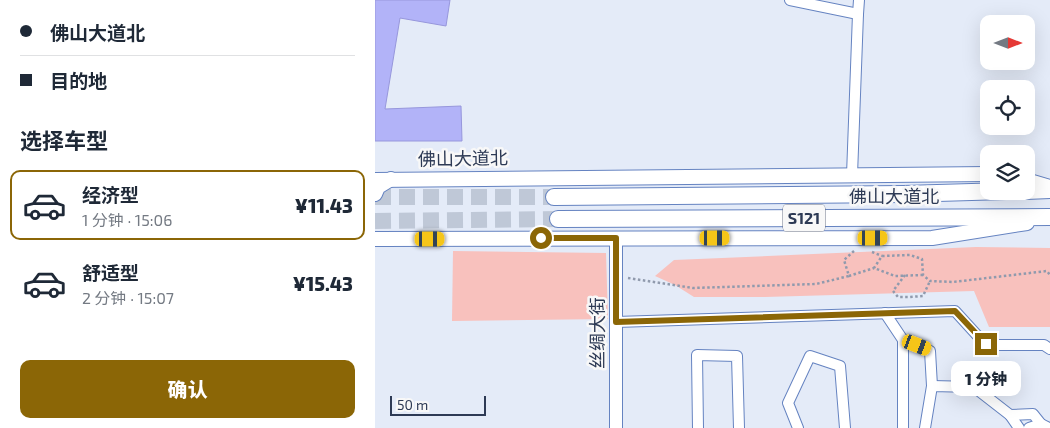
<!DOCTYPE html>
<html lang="zh">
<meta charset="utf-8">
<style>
:root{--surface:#fff;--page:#f6f6f7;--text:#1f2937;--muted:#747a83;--line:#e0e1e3;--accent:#8b6606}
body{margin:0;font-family:"Exo 2","Noto Sans SC",sans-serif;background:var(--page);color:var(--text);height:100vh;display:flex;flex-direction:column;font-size:19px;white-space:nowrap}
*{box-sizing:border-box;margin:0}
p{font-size:16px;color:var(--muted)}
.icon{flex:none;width:28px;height:28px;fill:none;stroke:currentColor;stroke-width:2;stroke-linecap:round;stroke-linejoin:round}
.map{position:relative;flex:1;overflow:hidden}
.drawer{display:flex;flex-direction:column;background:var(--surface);width:375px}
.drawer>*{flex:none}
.banner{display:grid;align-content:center;height:110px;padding:0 20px;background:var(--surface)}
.needle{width:32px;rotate:90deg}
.fabs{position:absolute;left:605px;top:15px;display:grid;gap:10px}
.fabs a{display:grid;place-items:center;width:55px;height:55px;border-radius:10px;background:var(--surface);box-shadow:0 5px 20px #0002;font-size:25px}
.scale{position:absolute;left:15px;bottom:12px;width:96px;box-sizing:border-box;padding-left:5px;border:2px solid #2d3a55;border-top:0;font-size:14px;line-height:18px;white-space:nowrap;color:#2d3a55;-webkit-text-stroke:4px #f8f8f8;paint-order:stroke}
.end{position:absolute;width:22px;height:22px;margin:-11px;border:6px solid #8b6606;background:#fff;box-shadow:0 0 0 2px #fff}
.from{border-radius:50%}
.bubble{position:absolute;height:35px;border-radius:10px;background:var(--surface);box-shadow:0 5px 20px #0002;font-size:16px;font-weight:800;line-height:35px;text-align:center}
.car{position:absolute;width:15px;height:30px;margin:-15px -8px;border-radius:6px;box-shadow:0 0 4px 1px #0007;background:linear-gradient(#f5c518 24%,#345 0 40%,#f5c518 0 76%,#345 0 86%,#f5c518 0)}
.banner b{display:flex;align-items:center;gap:18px;height:48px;font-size:19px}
.banner b+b{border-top:1px solid var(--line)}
.banner i{width:12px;height:12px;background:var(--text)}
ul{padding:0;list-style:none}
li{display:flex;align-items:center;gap:15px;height:70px;margin:0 10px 8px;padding:0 10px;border:2px solid transparent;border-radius:10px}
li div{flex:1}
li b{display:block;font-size:19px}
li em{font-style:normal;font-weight:800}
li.on{border-color:var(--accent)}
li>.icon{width:45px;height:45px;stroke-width:1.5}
h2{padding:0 20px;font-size:22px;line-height:60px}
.cta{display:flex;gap:10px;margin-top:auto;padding:10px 20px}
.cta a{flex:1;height:58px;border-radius:10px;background:var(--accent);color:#fff;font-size:20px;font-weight:800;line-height:58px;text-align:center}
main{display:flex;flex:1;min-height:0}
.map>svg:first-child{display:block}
</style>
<main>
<section class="drawer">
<div class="banner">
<b><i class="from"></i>佛山大道北</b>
<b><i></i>目的地</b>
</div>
<h2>选择车型</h2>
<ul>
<li class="on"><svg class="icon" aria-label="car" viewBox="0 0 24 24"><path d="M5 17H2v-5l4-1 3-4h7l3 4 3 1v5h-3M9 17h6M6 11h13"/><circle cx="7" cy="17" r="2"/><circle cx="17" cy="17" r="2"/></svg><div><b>经济型</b><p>1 分钟 · 15:06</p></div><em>¥11.43</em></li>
<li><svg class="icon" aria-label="car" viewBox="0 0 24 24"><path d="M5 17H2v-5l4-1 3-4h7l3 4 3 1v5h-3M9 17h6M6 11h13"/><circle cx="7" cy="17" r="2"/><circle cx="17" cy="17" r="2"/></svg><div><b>舒适型</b><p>2 分钟 · 15:07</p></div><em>¥15.43</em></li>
</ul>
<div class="cta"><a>确认</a></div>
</section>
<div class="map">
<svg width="675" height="428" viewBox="0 0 675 428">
<rect width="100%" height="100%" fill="#e4ebf8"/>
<g fill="#f8c1bd">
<path d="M601 247 675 248V327H614L599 291 390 297H319L300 285 280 276 299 260Z"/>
<path d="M78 251 231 253 233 319 77 321Z"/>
</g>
<path fill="#b2b3f8" stroke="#9797dc" d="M0 0H75L71 26 25 18 10 109 86 106 87 141H0Z"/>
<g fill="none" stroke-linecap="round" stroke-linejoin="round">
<g stroke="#bfc8d7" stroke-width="16" stroke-dasharray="16 8" stroke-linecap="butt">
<path d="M0 197H179"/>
<path d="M0 221 183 219"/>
</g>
<defs>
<g id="minor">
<path d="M415 0 483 14 477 175"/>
<path d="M483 14 484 0"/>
<path d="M510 313 528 340V428"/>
<path d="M241 322 580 311 611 345H669L675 349"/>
<path d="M528 340 555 351 557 386"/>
<path d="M635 415 644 428"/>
<path d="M323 428 322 355 362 356 364 428"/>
<path d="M423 428 413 403 435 356 465 366 470 428"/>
<path d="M550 428 557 386 599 387 635 415 658 414 666 424"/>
<path d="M654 428 666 424 674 428"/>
</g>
<path id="tertiary" d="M241 238V428"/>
<g id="secondary">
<path d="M0 180 614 174"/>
<path d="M651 180 675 187"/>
<path d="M0 194 3 187 16 179"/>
<path d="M0 239 557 238 652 223"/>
</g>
<g id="trunk">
<path d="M651 191 675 190"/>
<path d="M179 197 528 194 631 191"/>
<path d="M183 219 675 217"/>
</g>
</defs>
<use href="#minor" stroke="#6583c1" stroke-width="12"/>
<use href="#tertiary" stroke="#6583c1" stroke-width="14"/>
<use href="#secondary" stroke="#6583c1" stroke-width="16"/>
<use href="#trunk" stroke="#6583c1" stroke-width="18"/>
<g stroke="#909aad" stroke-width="2.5" stroke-dasharray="2.5 2.5" stroke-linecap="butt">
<path d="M479 251 469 260 474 276 499 268"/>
<path d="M497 252 507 256"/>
<path d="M530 275 518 291 523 297H535L548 296 555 281"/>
<path d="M548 275 520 276 499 268 507 256 535 255 547 259 548 275 555 281 578 282 672 271 675 275"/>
<path d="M253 278 318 288 441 284 474 276"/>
</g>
<use href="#minor" stroke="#fff" stroke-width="10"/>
<use href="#tertiary" stroke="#fff" stroke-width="12"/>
<use href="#secondary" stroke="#fff" stroke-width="14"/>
<use href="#trunk" stroke="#fff" stroke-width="16"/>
</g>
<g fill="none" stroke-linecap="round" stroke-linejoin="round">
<path stroke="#8b6606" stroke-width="6" d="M166 238H241V322L580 311 611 344"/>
</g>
<g text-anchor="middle" stroke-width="5" stroke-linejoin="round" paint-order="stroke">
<rect fill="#f8f8f8" stroke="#6a7386" stroke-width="1" x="408" y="204.5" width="42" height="27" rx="4"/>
<g font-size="16" font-weight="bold" fill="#2d3a55">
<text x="429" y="224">S121</text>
</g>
<g font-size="18" fill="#2d3a55" stroke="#f8f8f8">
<text transform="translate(88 159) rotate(-1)" y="6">佛山大道北</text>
<text x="519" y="203">佛山大道北</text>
<text transform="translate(223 333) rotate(-90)" y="6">丝绸大街</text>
</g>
</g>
</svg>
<div class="fabs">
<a><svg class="needle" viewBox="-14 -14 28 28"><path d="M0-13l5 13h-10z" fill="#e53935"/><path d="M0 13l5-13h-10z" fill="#747a83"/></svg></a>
<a><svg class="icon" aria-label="locate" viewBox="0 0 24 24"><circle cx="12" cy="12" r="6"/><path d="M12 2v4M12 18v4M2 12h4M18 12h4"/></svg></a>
<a><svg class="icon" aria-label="layers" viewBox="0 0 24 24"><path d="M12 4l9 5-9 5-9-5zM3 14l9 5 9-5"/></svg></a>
</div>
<div class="scale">50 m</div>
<i class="end from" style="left:166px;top:238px"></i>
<i class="end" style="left:611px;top:344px"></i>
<div class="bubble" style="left:576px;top:361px;width:70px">1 分钟</div>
<i class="car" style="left:340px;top:238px;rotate:90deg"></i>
<i class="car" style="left:498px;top:238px;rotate:90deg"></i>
<i class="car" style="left:55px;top:239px;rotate:90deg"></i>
<i class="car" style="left:542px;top:345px;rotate:111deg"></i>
</div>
</main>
